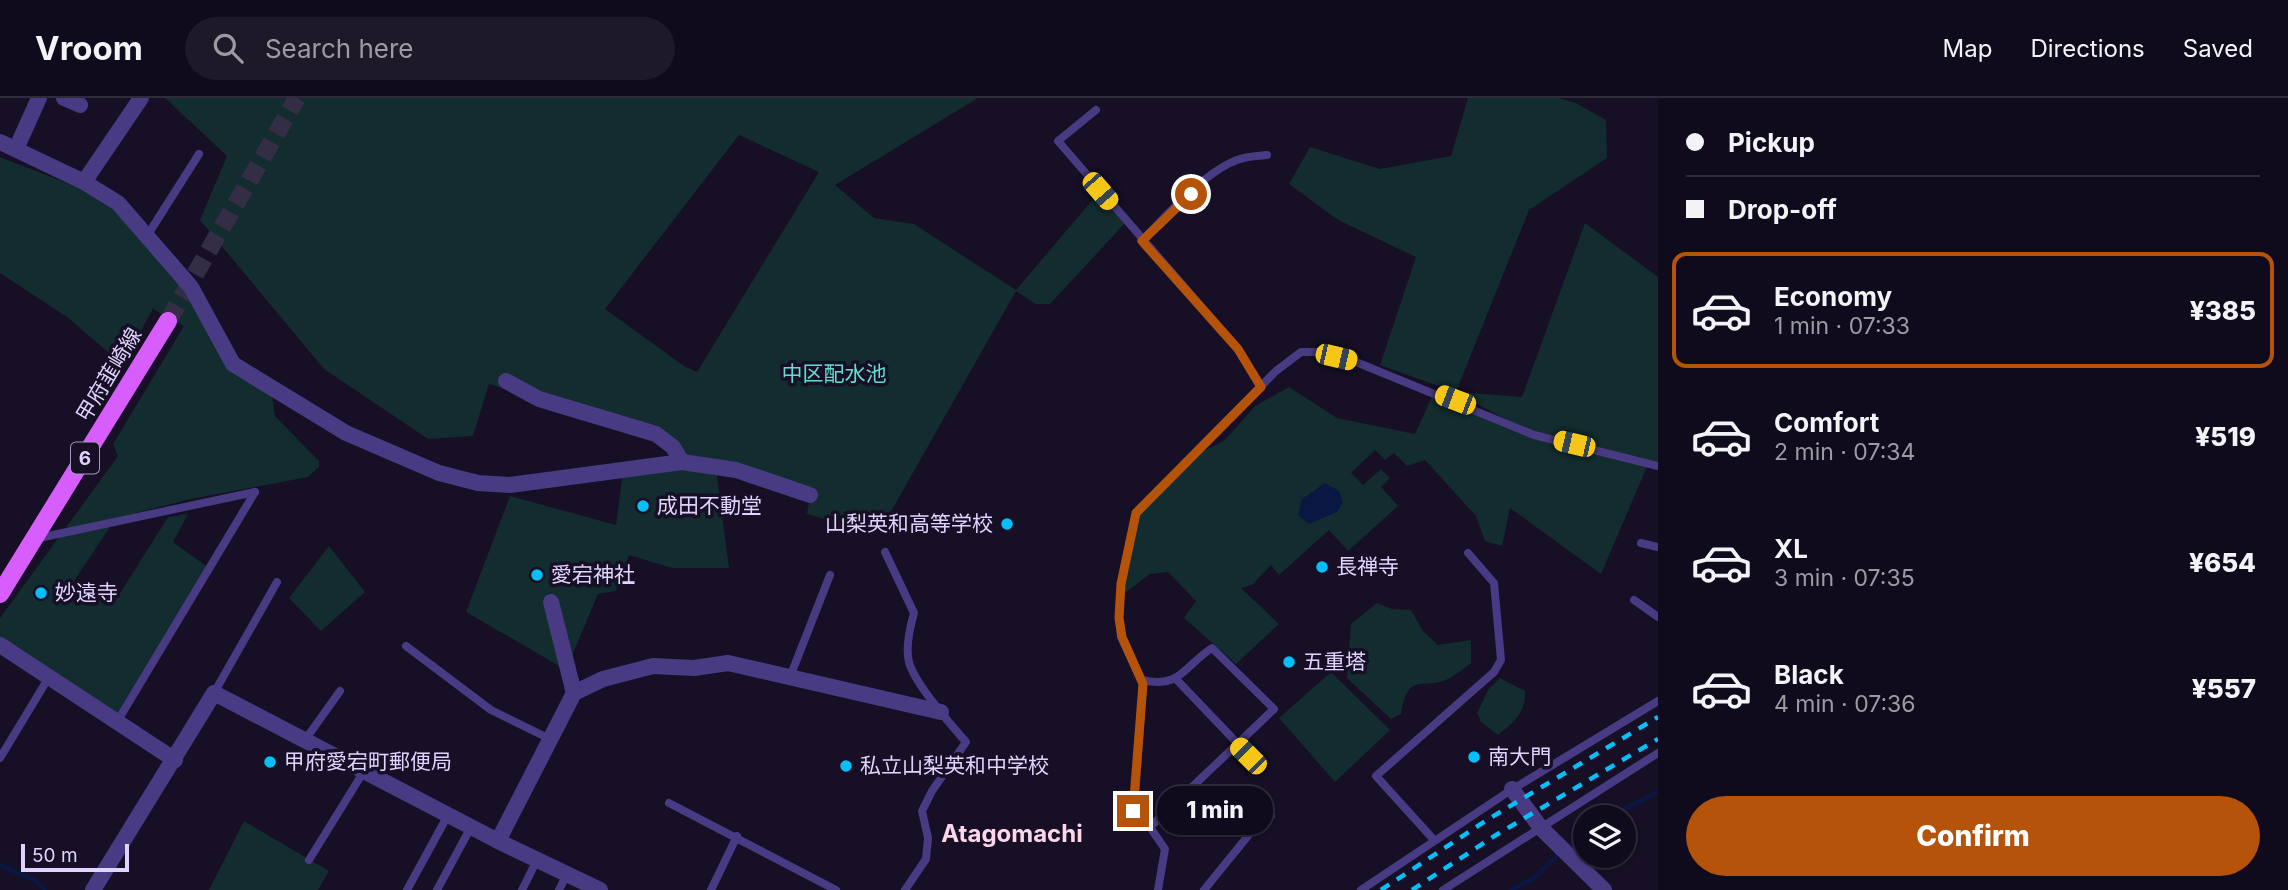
<!DOCTYPE html>
<meta charset="utf-8">
<style>
:root{--surface:#100b1c;--page:#1e1929;--text:#f1f3f6;--muted:#9c9ba3;--line:#302b3b;--accent:#b45309}
body{margin:0;font-family:Inter,"Noto Sans JP",sans-serif;background:var(--page);color:var(--text);height:100vh;display:flex;flex-direction:column;font-size:26px;white-space:nowrap}
*{box-sizing:border-box;margin:0}
p{font-size:23px;color:var(--muted)}
.icon{flex:none;width:38px;height:38px;fill:none;stroke:currentColor;stroke-width:2;stroke-linecap:round;stroke-linejoin:round}
.map{position:relative;flex:1;overflow:hidden}
.sheet{display:flex;flex-direction:column;background:var(--surface);width:630px}
.sheet>*{flex:none}
.banner{display:grid;align-content:center;height:154px;padding:0 28px;background:var(--surface)}
.buttons{position:absolute;left:1573px;top:707px;display:grid;gap:14px}
.buttons a{display:grid;place-items:center;width:63px;height:63px;border-radius:50%;background:var(--surface);box-shadow:0 2px 5px #0004,0 0 0 2px var(--line);font-size:35px}
.scale{position:absolute;left:21px;bottom:18px;width:108px;box-sizing:border-box;padding-left:7px;border:4px solid #dfd4fe;border-top:0;font-size:19px;line-height:24px;white-space:nowrap;color:#dfd4fe;-webkit-text-stroke:5px #160f25;paint-order:stroke}
.end{position:absolute;width:32px;height:32px;margin:-16px;border:9px solid #b45309;background:#fff;box-shadow:0 0 0 4px #fff}
.from{border-radius:50%}
.bubble{position:absolute;height:49px;border-radius:24px;background:var(--surface);box-shadow:0 2px 5px #0004,0 0 0 2px var(--line);font-size:23px;font-weight:800;line-height:49px;text-align:center}
.car{position:absolute;width:21px;height:42px;margin:-21px -10px;border-radius:9px;box-shadow:0 0 5px 2px #0007;background:linear-gradient(#f5c518 24%,#345 0 40%,#f5c518 0 76%,#345 0 86%,#f5c518 0)}
.banner b{display:flex;align-items:center;gap:24px;height:66px;font-size:26px}
.banner b+b{border-top:2px solid var(--line)}
.banner i{width:18px;height:18px;background:var(--text)}
ul{padding:0;list-style:none}
li{display:flex;align-items:center;gap:21px;height:116px;margin:0 14px 10px;padding:0 14px;border:4px solid transparent;border-radius:14px}
li div{flex:1}
li b{display:block;font-size:26px}
li em{font-style:normal;font-weight:800}
li.on{border-color:var(--accent)}
li>.icon{width:63px;height:63px;stroke-width:1.5}
.action{display:flex;gap:14px;margin-top:auto;padding:14px 28px}
.action a{flex:1;height:80px;border-radius:42px;background:var(--accent);color:#fff;font-size:28px;font-weight:800;line-height:80px;text-align:center}
header{display:flex;align-items:center;gap:42px;box-sizing:border-box;height:98px;padding:0 35px;background:var(--surface);border-bottom:2px solid var(--line)}
header strong{font-size:33px}
nav{display:flex;gap:38px;margin-inline-start:auto;font-size:24px}
.search{width:490px;height:63px;background:var(--page);display:flex;align-items:center;gap:18px;box-sizing:border-box;padding:0 24px;border-radius:38px;color:var(--muted);font-size:26px}
main{display:flex;flex:1;min-height:0}
.map>svg:first-child{display:block}
</style>
<header>
<strong>Vroom</strong>
<div class="search"><svg class="icon" aria-label="search" viewBox="0 0 24 24"><circle cx="10" cy="10" r="6"/><path d="M15 15l6 6"/></svg>Search here</div>
<nav><a>Map</a><a>Directions</a><a>Saved</a></nav>
</header>
<main>
<div class="map">
<svg width="1658" height="792" viewBox="0 0 1658 792">
<rect width="100%" height="100%" fill="#160f25"/>
<g fill="#122c2f" fill-rule="evenodd">
<path d="M165 0H978L835 87 874 120 914 126 1016 192 1100 93 1127 123 1050 206H1036L1016 193 889 417 873 435 807 416 810 398 716 370 729 470H672L629 457 616 493 598 496 566 572 466 514 510 398 616 427 623 374 682 364 656 336 489 286 473 338 428 341 324 271 200 122 227 58ZM739 37 819 74 697 274 684 268 605 211Z"/>
<path d="M1468 0H1559L1576 5 1606 22 1607 60 1529 112 1456 294 1522 299 1585 125 1658 179V368L1649 364 1601 476 1510 410 1502 448 1485 443 1476 418 1425 362 1407 368 1394 355 1385 362 1375 352 1351 375 1363 387 1381 371 1390 380 1381 389 1398 408 1348 453 1329 432 1279 477 1271 467 1252 487 1241 490 1279 526 1236 566 1184 520 1196 503 1168 474 1150 476 1126 494 1121 486 1136 415 1198 356 1225 342 1255 308 1289 289 1337 320 1415 336 1434 294 1524 331 1455 294 1380 267 1416 159 1338 122 1289 86 1310 49 1380 71 1451 58Z"/>
<path d="M0 59 118 105 191 189 233 266 271 290 275 318 319 363V369L308 379 191 401 84 428 114 423 74 483 112 508 168 419 188 416 173 444 209 470 117 619 0 543V520L118 358 113 346 184 228 153 211 122 266 67 219 0 175Z"/>
<path d="M329 448 365 494 321 533 289 500Z"/>
<path d="M1377 505 1392 511 1411 512 1423 533 1438 547 1471 542V565C1464 570 1456 577 1448 581 1423 593 1408 572 1401 616L1391 621 1347 580 1351 526Z"/>
<path d="M1331 574 1390 632 1335 684 1279 620Z"/>
<path d="M1500 580 1525 593C1526 615 1514 624 1498 637L1481 624 1477 615 1488 592Z"/>
<path d="M244 723 329 773 318 792H209Z"/>
</g>
<path fill="#0b1743" d="M1325 385 1339 393 1343 404 1337 414 1309 426 1298 417 1302 401Z"/>
<g fill="none" stroke-linecap="round" stroke-linejoin="round">
<g stroke="#0b1743" stroke-width="4.5">
<path d="M1609 719 1658 694"/>
<path d="M1567 749 1586 733"/>
<path d="M0 767 36 783 45 792"/>
<path d="M1512 792 1534 780 1560 754"/>
</g>
<path stroke="#342d46" stroke-width="18" stroke-dasharray="18 9" stroke-linecap="butt" d="M168 223 297 0"/>
<g stroke="#483b83" stroke-width="8">
<path d="M1096 12 1058 43 1238 251 1261 289"/>
<path d="M147 138 199 56"/>
<path d="M1142 143C1166 118 1207 71 1240 61 1248 58 1259 58 1267 57"/>
<path d="M39 440 255 394"/>
<path d="M1641 445 1658 449"/>
<path d="M885 454 914 515C910 529 905 549 909 564 914 585 951 627 966 644L932 693 922 713 928 740 926 761 905 792"/>
<path d="M1634 502 1658 519"/>
<path d="M406 548 491 612 552 642"/>
<path d="M790 579 830 477"/>
<path d="M1175 580 1261 670"/>
<path d="M1142 582C1181 591 1184 568 1212 550L1274 611 1150 729"/>
<path d="M214 595 277 484"/>
<path d="M117 624 255 394"/>
<path d="M305 642 340 593"/>
<path d="M0 660 49 579"/>
<path d="M669 705 836 792"/>
<path d="M1434 742 1376 678 1494 574 1501 562 1494 485 1468 455"/>
<path d="M309 762 364 673"/>
<path d="M407 792 448 717"/>
<path d="M437 792 471 729"/>
<path d="M522 792 537 762"/>
<path d="M559 792 567 776"/>
<path d="M711 792 737 738"/>
<path d="M1158 792 1165 751 1143 719 1134 713 1143 586 1121 539 1119 520 1121 486 1136 415 1276 273 1301 254H1317L1356 264 1534 337 1658 368"/>
<path d="M1204 792 1252 733 1271 718"/>
<path d="M1361 792 1508 694 1658 603"/>
<path d="M1443 792 1658 655"/>
</g>
<g stroke="#483b83" stroke-width="16">
<path d="M64 0 80 7"/>
<path d="M0 44 84 84 118 105 191 189 233 266 346 335 439 375 478 385 510 387 682 364 736 372 810 397"/>
<path d="M16 51 39 0"/>
<path d="M84 84 141 0"/>
<path d="M506 283 539 301 656 336 673 349 682 364"/>
<path d="M551 504 574 595"/>
<path d="M0 547 175 662"/>
<path d="M1512 691 1541 730 1604 792"/>
<path d="M498 743 574 595 603 581 653 568 694 570 728 565 941 614"/>
<path d="M93 792 214 595 498 743 600 792"/>
</g>
<path stroke="#d75efc" stroke-width="18" d="M0 496 168 223"/>
<g stroke="#04bffa" stroke-width="4.5" stroke-dasharray="10 9" stroke-linecap="butt">
<path d="M1381 792 1487 722 1658 619"/>
<path d="M1412 792 1496 737 1658 641"/>
</g>
</g>
<g fill="none" stroke-linecap="round" stroke-linejoin="round">
<path stroke="#b45309" stroke-width="9" d="M1133 713 1143 586 1122 539 1119 520 1121 486 1136 415 1261 289 1238 251 1142 143 1191 96"/>
</g>
<g fill="#04bffa" stroke="#160f25" stroke-width="2.5">
<circle cx="643" cy="408" r="7"/>
<circle cx="1007" cy="426" r="7"/>
<circle cx="1322" cy="469" r="7"/>
<circle cx="537" cy="477" r="7"/>
<circle cx="41" cy="495" r="7"/>
<circle cx="1289" cy="564" r="7"/>
<circle cx="1474" cy="659" r="7"/>
<circle cx="270" cy="664" r="7"/>
<circle cx="846" cy="668" r="7"/>
</g>
<g text-anchor="middle" stroke-width="7" stroke-linejoin="round" paint-order="stroke">
<rect fill="#160f25" stroke="#a399bd" stroke-width="2" x="71" y="344.5" width="28" height="31" rx="5"/>
<g font-size="19" font-weight="bold" fill="#dfd4fe">
<text x="85" y="367">6</text>
</g>
<g font-size="21" fill="#61ded0" stroke="#160f25">
<text x="834" y="283">中区配水池</text>
</g>
<g font-size="21" fill="#dfd4fe" stroke="#160f25">
<text transform="translate(109 277) rotate(-59)" y="7">甲府韮崎線</text>
</g>
<g font-size="21" fill="#dfd4fe" stroke="#160f25" text-anchor="start">
<text x="657" y="415">成田不動堂</text>
<text x="993" y="433" text-anchor="end">山梨英和高等学校</text>
<text x="1336" y="476">長禅寺</text>
<text x="551" y="484">愛宕神社</text>
<text x="55" y="502">妙遠寺</text>
<text x="1303" y="571">五重塔</text>
<text x="1488" y="666">南大門</text>
<text x="284" y="671">甲府愛宕町郵便局</text>
<text x="860" y="675">私立山梨英和中学校</text>
</g>
<g font-size="24" font-weight="bold" fill="#fed6ea" stroke="#160f25">
<text x="1012" y="744">Atagomachi</text>
</g>
</g>
</svg>
<div class="buttons">
<a><svg class="icon" aria-label="layers" viewBox="0 0 24 24"><path d="M12 4l9 5-9 5-9-5zM3 14l9 5 9-5"/></svg></a>
</div>
<div class="scale">50 m</div>
<i class="end from" style="left:1191px;top:96px"></i>
<i class="end" style="left:1133px;top:713px"></i>
<div class="bubble" style="left:1157px;top:688px;width:116px">1 min</div>
<i class="car" style="left:1100px;top:93px;rotate:139deg"></i>
<i class="car" style="left:1336px;top:259px;rotate:103deg"></i>
<i class="car" style="left:1455px;top:302px;rotate:291deg"></i>
<i class="car" style="left:1574px;top:346px;rotate:283deg"></i>
<i class="car" style="left:1248px;top:658px;rotate:315deg"></i>
</div>
<section class="sheet">
<div class="banner">
<b><i class="from"></i>Pickup</b>
<b><i></i>Drop-off</b>
</div>
<ul>
<li class="on"><svg class="icon" aria-label="car" viewBox="0 0 24 24"><path d="M5 17H2v-5l4-1 3-4h7l3 4 3 1v5h-3M9 17h6M6 11h13"/><circle cx="7" cy="17" r="2"/><circle cx="17" cy="17" r="2"/></svg><div><b>Economy</b><p>1 min · 07:33</p></div><em>¥385</em></li>
<li><svg class="icon" aria-label="car" viewBox="0 0 24 24"><path d="M5 17H2v-5l4-1 3-4h7l3 4 3 1v5h-3M9 17h6M6 11h13"/><circle cx="7" cy="17" r="2"/><circle cx="17" cy="17" r="2"/></svg><div><b>Comfort</b><p>2 min · 07:34</p></div><em>¥519</em></li>
<li><svg class="icon" aria-label="car" viewBox="0 0 24 24"><path d="M5 17H2v-5l4-1 3-4h7l3 4 3 1v5h-3M9 17h6M6 11h13"/><circle cx="7" cy="17" r="2"/><circle cx="17" cy="17" r="2"/></svg><div><b>XL</b><p>3 min · 07:35</p></div><em>¥654</em></li>
<li><svg class="icon" aria-label="car" viewBox="0 0 24 24"><path d="M5 17H2v-5l4-1 3-4h7l3 4 3 1v5h-3M9 17h6M6 11h13"/><circle cx="7" cy="17" r="2"/><circle cx="17" cy="17" r="2"/></svg><div><b>Black</b><p>4 min · 07:36</p></div><em>¥557</em></li>
</ul>
<div class="action"><a>Confirm</a></div>
</section>
</main>
